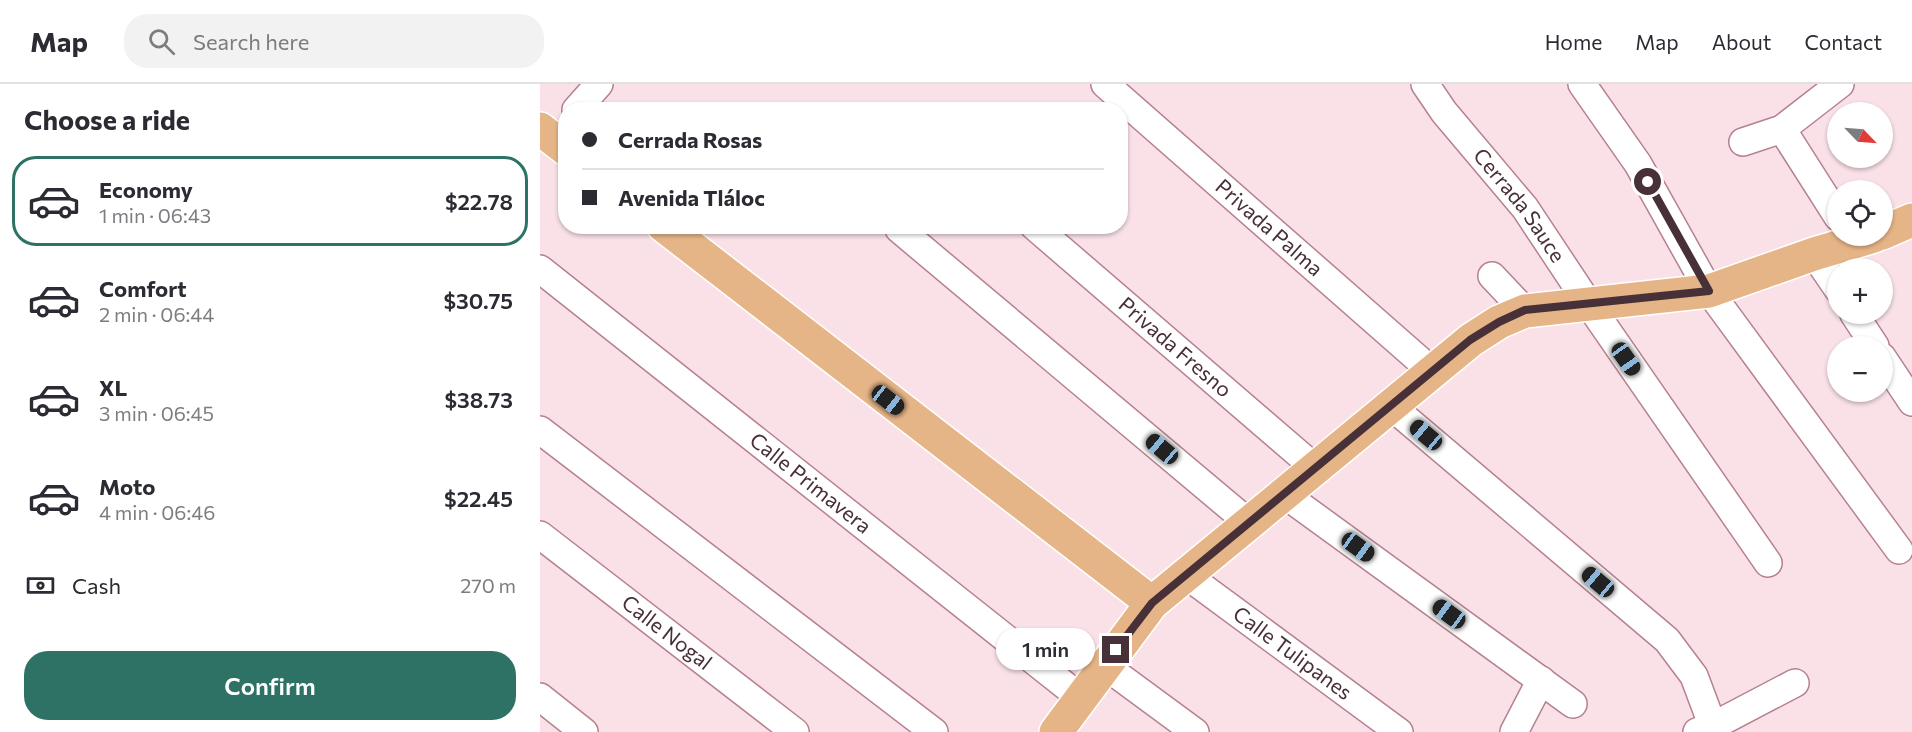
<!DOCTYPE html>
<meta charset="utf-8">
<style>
:root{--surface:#fff;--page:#f2f2f3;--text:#2b2b33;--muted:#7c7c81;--line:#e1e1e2;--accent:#2d7265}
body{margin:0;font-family:Commissioner,sans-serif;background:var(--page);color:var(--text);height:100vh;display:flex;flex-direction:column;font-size:22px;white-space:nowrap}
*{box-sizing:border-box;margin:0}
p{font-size:20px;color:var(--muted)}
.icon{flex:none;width:33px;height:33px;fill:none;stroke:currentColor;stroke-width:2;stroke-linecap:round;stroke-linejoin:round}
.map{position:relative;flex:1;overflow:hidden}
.sheet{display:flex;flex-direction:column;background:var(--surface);width:540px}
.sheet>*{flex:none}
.hud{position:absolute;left:18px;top:18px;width:570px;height:132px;border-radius:24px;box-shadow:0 2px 4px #0004;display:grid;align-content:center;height:132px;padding:0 24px;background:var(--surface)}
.needle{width:39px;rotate:115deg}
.fabs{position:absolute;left:1287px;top:18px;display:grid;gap:12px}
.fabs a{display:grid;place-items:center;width:66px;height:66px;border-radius:50%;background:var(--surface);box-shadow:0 2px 4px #0004;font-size:30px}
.end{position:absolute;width:27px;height:27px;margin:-14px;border:8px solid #473037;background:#fff;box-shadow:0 0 0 3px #fff}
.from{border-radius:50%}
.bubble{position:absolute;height:42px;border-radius:21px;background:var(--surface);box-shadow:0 2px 4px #0004;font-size:20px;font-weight:600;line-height:42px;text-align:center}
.car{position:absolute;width:18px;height:36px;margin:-18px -9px;border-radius:8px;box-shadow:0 0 4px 2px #0007;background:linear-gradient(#222 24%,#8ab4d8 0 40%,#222 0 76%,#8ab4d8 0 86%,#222 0)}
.hud b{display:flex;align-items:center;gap:21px;height:57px;font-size:22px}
.hud b+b{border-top:2px solid var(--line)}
.hud i{width:15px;height:15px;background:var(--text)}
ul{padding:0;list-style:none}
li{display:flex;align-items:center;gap:18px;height:90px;margin:0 12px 9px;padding:0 12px;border:3px solid transparent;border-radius:24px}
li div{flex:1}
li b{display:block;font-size:22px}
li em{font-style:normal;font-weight:600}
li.current{border-color:var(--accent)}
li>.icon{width:54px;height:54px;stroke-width:1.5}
h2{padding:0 24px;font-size:27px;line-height:72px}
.pay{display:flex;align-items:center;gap:15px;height:66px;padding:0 24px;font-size:22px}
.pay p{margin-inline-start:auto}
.cta{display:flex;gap:12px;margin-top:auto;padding:12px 24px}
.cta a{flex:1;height:69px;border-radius:24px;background:var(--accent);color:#fff;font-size:24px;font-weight:600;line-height:69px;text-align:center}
header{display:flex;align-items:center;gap:36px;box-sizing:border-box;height:84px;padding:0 30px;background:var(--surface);border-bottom:2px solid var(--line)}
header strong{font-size:28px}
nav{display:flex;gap:33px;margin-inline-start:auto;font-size:21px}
.search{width:420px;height:54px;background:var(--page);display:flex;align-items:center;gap:15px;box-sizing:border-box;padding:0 21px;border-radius:24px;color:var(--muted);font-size:22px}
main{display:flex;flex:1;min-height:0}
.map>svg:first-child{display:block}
</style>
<header>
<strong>Map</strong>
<div class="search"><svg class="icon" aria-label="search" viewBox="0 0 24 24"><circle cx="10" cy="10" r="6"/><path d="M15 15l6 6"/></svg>Search here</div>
<nav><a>Home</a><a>Map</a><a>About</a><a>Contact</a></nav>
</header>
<main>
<section class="sheet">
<h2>Choose a ride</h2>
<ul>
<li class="current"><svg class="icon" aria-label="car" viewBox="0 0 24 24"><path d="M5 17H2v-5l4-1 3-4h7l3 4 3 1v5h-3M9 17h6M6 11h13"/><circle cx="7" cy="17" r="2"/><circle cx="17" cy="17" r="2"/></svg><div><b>Economy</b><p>1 min · 06:43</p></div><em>$22.78</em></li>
<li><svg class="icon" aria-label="car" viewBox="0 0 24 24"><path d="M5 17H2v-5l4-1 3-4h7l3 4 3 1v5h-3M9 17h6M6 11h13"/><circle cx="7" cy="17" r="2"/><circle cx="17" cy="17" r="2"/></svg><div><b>Comfort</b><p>2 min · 06:44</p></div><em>$30.75</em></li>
<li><svg class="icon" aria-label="car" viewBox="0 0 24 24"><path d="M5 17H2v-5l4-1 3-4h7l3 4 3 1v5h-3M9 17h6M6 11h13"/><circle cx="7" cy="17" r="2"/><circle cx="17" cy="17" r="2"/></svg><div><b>XL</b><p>3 min · 06:45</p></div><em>$38.73</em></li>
<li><svg class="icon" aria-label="car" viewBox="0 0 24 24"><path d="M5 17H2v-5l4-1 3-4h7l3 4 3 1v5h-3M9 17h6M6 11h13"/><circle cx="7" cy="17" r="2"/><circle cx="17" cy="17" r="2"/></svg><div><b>Moto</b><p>4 min · 06:46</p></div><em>$22.45</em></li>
</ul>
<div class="pay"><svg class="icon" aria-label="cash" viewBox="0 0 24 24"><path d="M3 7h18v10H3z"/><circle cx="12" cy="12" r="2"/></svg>Cash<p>270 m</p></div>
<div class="cta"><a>Confirm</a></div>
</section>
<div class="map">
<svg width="1372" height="648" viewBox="0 0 1372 648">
<rect width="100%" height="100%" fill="#f9e1e7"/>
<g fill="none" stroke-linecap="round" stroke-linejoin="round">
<defs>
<g id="minor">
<path id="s1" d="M565 0 893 288"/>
<path id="s2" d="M885 0 904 28 985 124 1048 219 1228 479"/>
<path d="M1042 0 1098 80 1169 207 1359 466"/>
<path d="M36 26 59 0"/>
<path d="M1242 45 1298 133"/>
<path d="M1203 58 1242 45 1300 0"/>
<path id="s3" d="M494 142 775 384"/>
<path d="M359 145 709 439"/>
<path d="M1274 170 1298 205"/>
<path id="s4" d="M0 185 541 614"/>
<path d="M952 192 985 227"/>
<path d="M1314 230 1335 262"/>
<path d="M1342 273 1372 318"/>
<path d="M851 322 1127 556 1154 592 1175 648"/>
<path d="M0 346 394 648"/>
<path d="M744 410 1033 620"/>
<path id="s5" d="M0 451 255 648"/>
<path id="s6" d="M646 491 859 648"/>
<path d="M564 581 655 648"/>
<path d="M0 613 44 648"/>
<path d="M974 648 1001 596"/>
<path d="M1157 648 1173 642 1255 599"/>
</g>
<g id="major">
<path d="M0 45 26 65"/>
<path d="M124 142 612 519"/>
<path d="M1342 149 1372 136"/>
<path d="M516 648 612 519 931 256 959 238 985 227 1169 207 1274 170 1334 152"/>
</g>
</defs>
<use href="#minor" stroke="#b68090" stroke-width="30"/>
<use href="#major" stroke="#fff" stroke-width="36"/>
<use href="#minor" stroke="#fff" stroke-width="27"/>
<use href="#major" stroke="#e6b587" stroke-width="33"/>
</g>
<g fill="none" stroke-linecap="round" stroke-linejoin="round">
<path stroke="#473037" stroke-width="8" d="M576 566 612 519 930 256 959 238 985 226 1169 207 1108 98"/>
</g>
<g text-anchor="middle" stroke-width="5" stroke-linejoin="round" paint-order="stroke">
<g font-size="21" fill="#473037" stroke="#fef2f5">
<text dy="7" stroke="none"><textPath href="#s2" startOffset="154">Cerrada Sauce</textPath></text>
<text dy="7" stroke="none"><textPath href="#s1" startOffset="218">Privada Palma</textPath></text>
<text dy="7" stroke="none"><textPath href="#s3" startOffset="186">Privada Fresno</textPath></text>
<text dy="7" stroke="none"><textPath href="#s4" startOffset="345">Calle Primavera</textPath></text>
<text dy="7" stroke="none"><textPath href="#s5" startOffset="160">Calle Nogal</textPath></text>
<text dy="7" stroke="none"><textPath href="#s6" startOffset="132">Calle Tulipanes</textPath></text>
</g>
</g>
</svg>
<div class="fabs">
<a><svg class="needle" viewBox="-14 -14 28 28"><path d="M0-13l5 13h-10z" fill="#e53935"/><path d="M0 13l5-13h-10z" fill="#7c7c81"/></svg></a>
<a><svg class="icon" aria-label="locate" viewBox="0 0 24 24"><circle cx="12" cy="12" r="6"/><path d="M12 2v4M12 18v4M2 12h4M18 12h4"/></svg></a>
<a>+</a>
<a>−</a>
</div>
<i class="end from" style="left:1108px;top:98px"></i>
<i class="end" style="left:576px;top:566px"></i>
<div class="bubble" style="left:456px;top:544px;width:99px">1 min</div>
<i class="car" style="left:1086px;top:275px;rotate:145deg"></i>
<i class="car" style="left:348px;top:316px;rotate:128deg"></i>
<i class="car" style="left:886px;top:351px;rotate:310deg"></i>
<i class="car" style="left:622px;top:365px;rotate:310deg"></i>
<i class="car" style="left:818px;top:463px;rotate:126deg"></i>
<i class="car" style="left:1058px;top:498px;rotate:310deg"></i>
<i class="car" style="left:909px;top:530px;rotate:306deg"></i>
<div class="hud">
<b><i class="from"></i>Cerrada Rosas</b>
<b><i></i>Avenida Tláloc</b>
</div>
</div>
</main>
